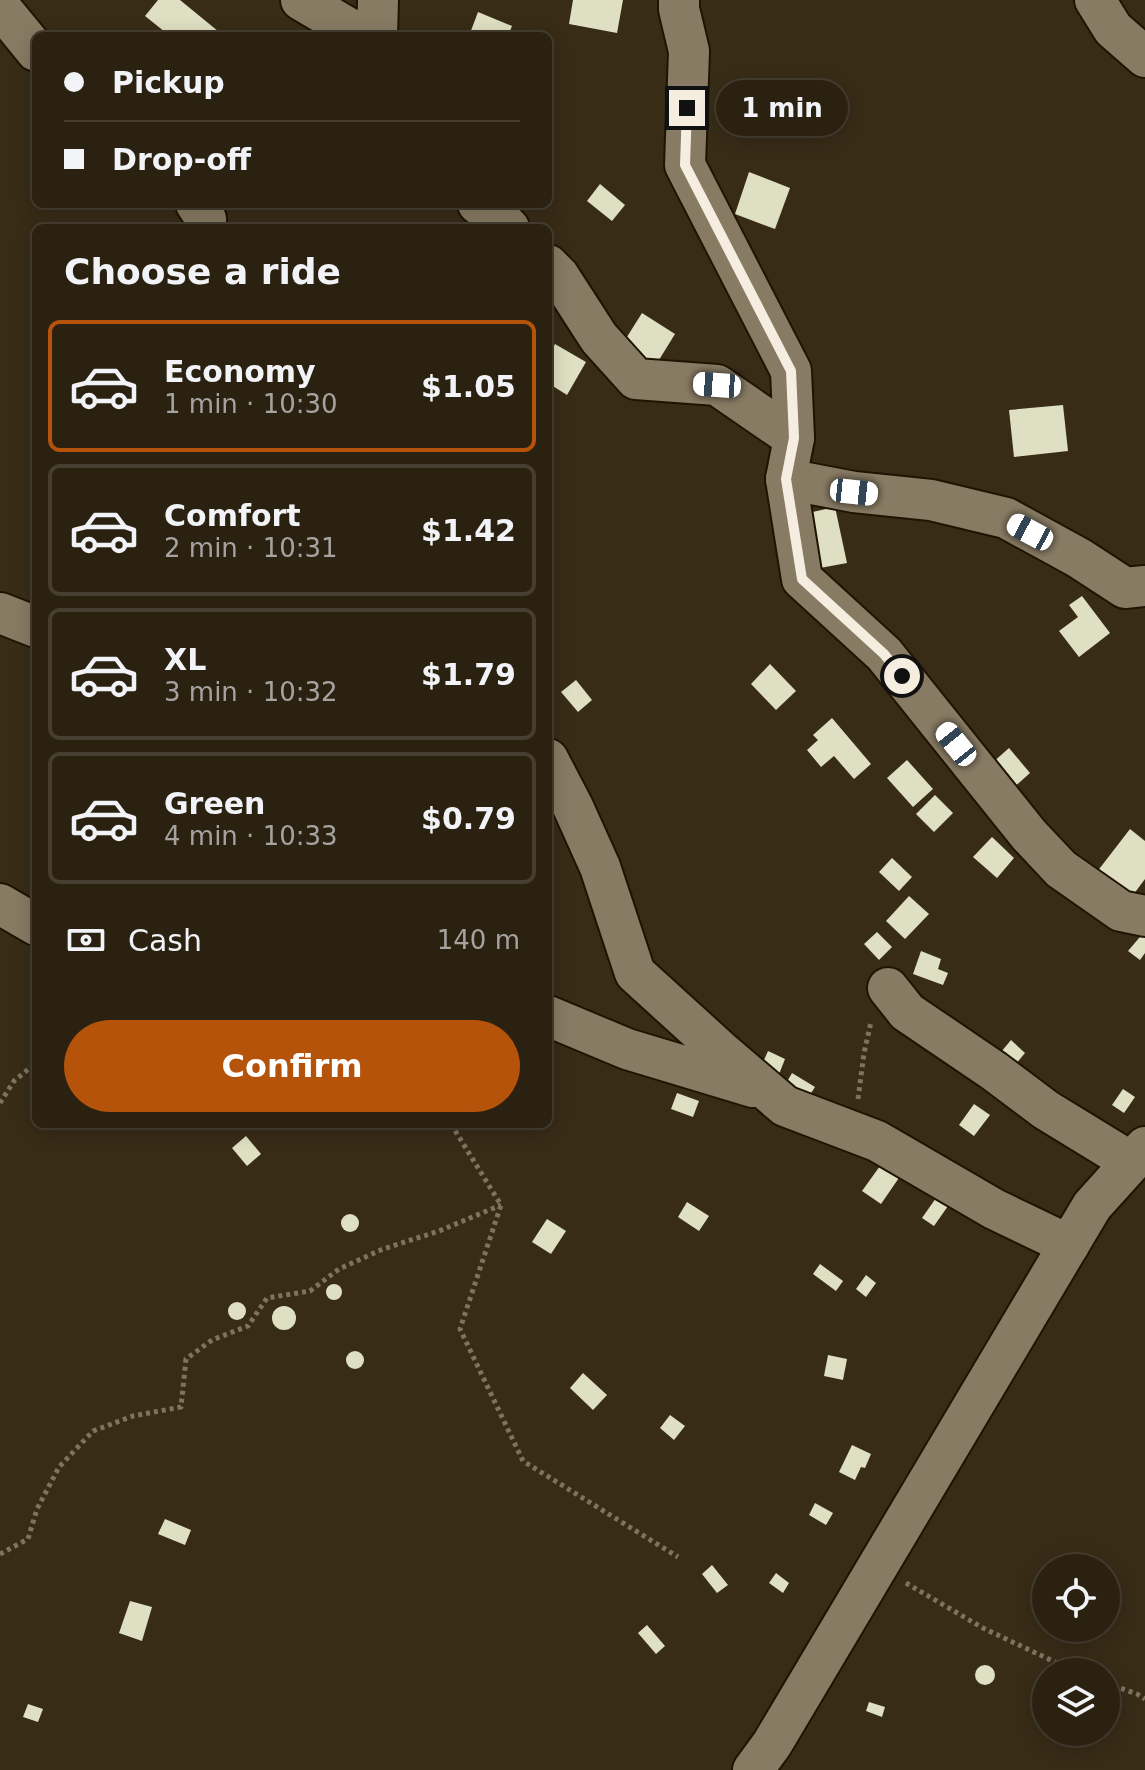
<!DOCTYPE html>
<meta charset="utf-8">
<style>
:root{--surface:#2a2111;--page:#362e1f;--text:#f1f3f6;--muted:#a5a39f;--line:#463e31;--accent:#b45309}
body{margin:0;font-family:"DejaVu Sans",sans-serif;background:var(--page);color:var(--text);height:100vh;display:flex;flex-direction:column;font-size:30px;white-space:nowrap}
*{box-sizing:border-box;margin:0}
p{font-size:26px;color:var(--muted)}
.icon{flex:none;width:44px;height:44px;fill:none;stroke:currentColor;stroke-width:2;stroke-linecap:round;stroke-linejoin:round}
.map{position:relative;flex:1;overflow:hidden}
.sheet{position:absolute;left:32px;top:224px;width:520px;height:904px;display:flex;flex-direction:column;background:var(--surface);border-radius:12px;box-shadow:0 4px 20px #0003,0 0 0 2px var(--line)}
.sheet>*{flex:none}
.banner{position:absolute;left:32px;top:32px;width:520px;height:176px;border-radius:12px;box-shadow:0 4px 20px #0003,0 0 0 2px var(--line);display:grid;align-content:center;height:176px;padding:0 32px;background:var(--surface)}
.tools{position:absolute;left:1032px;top:1554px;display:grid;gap:16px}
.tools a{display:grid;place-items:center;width:88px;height:88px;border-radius:50%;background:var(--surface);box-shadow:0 4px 20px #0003,0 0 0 2px var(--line);font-size:40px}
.end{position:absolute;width:36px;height:36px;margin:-18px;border:10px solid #f5ede0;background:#111;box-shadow:0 0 0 4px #111}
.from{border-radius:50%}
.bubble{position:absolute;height:56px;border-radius:28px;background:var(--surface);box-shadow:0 4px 20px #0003,0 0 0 2px var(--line);font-size:26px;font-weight:700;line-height:56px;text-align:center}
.car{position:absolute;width:24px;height:48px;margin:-24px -12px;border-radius:10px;box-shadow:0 0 6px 2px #0007;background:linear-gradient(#fff 24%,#345 0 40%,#fff 0 76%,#345 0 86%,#fff 0)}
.banner b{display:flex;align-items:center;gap:28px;height:76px;font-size:30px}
.banner b+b{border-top:2px solid var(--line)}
.banner i{width:20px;height:20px;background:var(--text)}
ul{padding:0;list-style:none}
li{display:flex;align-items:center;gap:24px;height:132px;margin:0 16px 12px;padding:0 16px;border:4px solid var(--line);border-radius:12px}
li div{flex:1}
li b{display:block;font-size:30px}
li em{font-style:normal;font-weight:700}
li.current{border-color:var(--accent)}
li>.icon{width:72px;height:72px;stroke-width:1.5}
h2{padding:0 32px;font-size:36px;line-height:96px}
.pay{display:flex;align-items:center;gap:20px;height:88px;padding:0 32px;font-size:30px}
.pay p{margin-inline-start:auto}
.action{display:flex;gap:16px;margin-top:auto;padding:16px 32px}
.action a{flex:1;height:92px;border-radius:48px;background:var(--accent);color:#fff;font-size:32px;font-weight:700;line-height:92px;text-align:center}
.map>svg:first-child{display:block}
</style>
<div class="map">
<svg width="1145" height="1770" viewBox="0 0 1145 1770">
<rect width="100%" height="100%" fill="#382c17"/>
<g fill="#dfdfc3">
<path d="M158 0H180L224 36H170L145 16Z"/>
<path d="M573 0H623L617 33 569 24Z"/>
<path d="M478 12 512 26 508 36H469Z"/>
<path d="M749 172 790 188 775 229 735 214Z"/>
<path d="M600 184 625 205 612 221 587 201Z"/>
<path d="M642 313 675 334 654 368 620 348Z"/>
<path d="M555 344 586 362 567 395 548 383V357Z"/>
<path d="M1063 405 1068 451 1014 457 1009 410Z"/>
<path d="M835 507 847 563 820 568 808 513Z"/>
<path d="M1082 596 1110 633 1079 657 1059 631 1078 617 1069 605Z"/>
<path d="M770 664 796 691 776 710 751 684Z"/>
<path d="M576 680 592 700 578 712 561 692Z"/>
<path d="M832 718 871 764 854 779 834 756 821 767 807 750 818 740 813 735Z"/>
<path d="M1009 748 1030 773 1012 789 991 764Z"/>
<path d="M907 760 933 789 913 807 887 778Z"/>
<path d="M935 795 953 813 934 832 916 814Z"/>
<path d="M1130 829 1145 841V879L1127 903 1093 877Z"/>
<path d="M992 837 1014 858 997 878 973 857Z"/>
<path d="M892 858 912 877 899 891 879 872Z"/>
<path d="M909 896 929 914 905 939 886 921Z"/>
<path d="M1145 931V953L1140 960 1128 951Z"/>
<path d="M877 932 892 947 879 960 864 944Z"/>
<path d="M921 951 941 959 938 969 948 973 943 985 913 974Z"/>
<path d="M1011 1040 1025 1053 1015 1065 1001 1052Z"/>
<path d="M768 1051 785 1059 776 1082 758 1074Z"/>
<path d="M792 1073 815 1087 806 1101 784 1087Z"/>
<path d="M1123 1089 1135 1097 1124 1113 1112 1105Z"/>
<path d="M677 1093 699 1101 693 1117 671 1109Z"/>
<path d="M974 1104 990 1115 974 1136 959 1125Z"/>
<path d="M246 1136 261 1154 247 1166 232 1148Z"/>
<path d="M885 1159 903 1172 881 1204 862 1191Z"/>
<path d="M936 1198 948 1206 934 1226 922 1218Z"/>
<path d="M687 1202 709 1216 699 1231 678 1217Z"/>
<circle cx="350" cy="1223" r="9"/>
<path d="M547 1219 566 1231 551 1254 532 1242Z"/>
<path d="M820 1264 843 1281 836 1291 813 1274Z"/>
<path d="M866 1275 876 1283 866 1297 856 1289Z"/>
<circle cx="334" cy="1292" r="8"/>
<circle cx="237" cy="1311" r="9"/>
<circle cx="284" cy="1318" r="12"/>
<circle cx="355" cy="1360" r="9"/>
<path d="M828 1355 847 1359 843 1380 824 1376Z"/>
<path d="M583 1373 607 1395 593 1410 570 1388Z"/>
<path d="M670 1415 685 1426 674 1440 660 1428Z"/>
<path d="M852 1445 871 1454 865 1468 861 1467 855 1480 839 1472Z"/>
<path d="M815 1503 833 1513 826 1525 809 1515Z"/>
<path d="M165 1519 191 1530 185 1545 158 1534Z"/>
<path d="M712 1565 728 1585 717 1593 702 1574Z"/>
<path d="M776 1573 789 1583 783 1593 769 1583Z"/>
<path d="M130 1601 152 1607 142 1641 119 1633Z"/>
<path d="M647 1625 665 1646 656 1654 638 1633Z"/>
<circle cx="985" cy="1675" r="10"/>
<path d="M869 1702 885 1707 882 1717 866 1711Z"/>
<path d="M28 1704 43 1709 38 1722 23 1717Z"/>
</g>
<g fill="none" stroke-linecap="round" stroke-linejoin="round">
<defs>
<g id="minor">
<path d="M301 0 362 36"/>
<path d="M679 0V9L689 51 685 165 791 371 794 438 786 479 854 492 931 500 1006 518 1079 558 1125 588 1145 586"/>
<path d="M1095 0 1113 29 1145 57"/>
<path d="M0 7 36 51"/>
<path d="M377 36 378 0"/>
<path d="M196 204 206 219V228"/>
<path d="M478 204 498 217 509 228"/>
<path d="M548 265 559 276 599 338 636 379 717 385 794 438"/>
<path d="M786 479 802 579 884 654 1029 835 1061 869 1121 911 1145 916"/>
<path d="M0 613 36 627"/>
<path d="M548 759 573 807 600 867 635 973 723 1053 785 1106 877 1141 994 1209 1069 1245"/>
<path d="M0 904 36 925"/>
<path d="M888 988 907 1012 994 1071 1046 1110 1131 1162"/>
<path d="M548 1016 627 1049 753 1087"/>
<path d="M753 1770 772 1744 1092 1206 1145 1147"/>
</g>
</defs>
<use href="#minor" stroke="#1f1402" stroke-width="44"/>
<g stroke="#7e7361" stroke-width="5" stroke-dasharray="4 4" stroke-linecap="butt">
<path d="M858 1099 864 1053 871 1022"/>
<path d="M0 1103 14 1081 36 1063"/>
<path d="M451 1124 501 1205 460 1329 523 1461 678 1557"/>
<path d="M0 1554 28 1539 37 1509 59 1467 93 1431 133 1416 181 1407 186 1359 212 1340 248 1326 267 1298 310 1291 339 1269 383 1249 439 1231 501 1205"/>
<path d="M906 1583 983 1628 1076 1672"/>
<path d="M1106 1683 1137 1694 1145 1699"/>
</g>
<use href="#minor" stroke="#887b64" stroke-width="40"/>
</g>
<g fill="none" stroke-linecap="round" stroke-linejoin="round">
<path stroke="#f5ede0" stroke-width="10" d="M687 108 685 165 791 371 794 438 786 479 802 579 884 654 902 676"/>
</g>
</svg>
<div class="tools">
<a><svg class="icon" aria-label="locate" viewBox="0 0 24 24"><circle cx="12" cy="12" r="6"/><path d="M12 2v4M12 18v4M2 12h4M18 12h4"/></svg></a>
<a><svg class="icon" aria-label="layers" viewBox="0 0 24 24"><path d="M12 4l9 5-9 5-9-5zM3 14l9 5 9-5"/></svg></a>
</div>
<i class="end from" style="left:902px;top:676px"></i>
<i class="end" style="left:687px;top:108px"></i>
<div class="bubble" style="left:716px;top:80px;width:132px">1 min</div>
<i class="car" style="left:717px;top:385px;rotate:274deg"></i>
<i class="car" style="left:854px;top:492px;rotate:96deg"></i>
<i class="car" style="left:1030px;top:532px;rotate:298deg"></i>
<i class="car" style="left:956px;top:744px;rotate:321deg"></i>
<div class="banner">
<b><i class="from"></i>Pickup</b>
<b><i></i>Drop-off</b>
</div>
<section class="sheet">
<h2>Choose a ride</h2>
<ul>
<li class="current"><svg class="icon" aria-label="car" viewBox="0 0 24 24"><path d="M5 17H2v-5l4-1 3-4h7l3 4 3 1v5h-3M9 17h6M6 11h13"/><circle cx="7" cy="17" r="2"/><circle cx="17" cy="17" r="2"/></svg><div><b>Economy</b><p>1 min · 10:30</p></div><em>$1.05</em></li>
<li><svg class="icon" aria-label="car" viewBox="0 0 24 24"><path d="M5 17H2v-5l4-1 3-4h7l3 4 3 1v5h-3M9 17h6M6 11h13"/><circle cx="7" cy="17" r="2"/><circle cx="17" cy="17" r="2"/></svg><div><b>Comfort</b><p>2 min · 10:31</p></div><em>$1.42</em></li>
<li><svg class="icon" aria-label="car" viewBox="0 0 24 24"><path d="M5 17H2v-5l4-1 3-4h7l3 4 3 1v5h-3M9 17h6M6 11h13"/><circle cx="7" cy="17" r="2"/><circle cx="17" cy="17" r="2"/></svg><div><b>XL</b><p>3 min · 10:32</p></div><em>$1.79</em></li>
<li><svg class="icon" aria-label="car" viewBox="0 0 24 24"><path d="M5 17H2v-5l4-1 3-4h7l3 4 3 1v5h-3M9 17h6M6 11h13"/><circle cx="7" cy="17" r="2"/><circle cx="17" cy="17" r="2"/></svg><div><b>Green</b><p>4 min · 10:33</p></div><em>$0.79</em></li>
</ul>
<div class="pay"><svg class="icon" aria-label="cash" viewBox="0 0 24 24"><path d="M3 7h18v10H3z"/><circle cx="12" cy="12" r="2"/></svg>Cash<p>140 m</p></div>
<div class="action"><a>Confirm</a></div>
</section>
</div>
